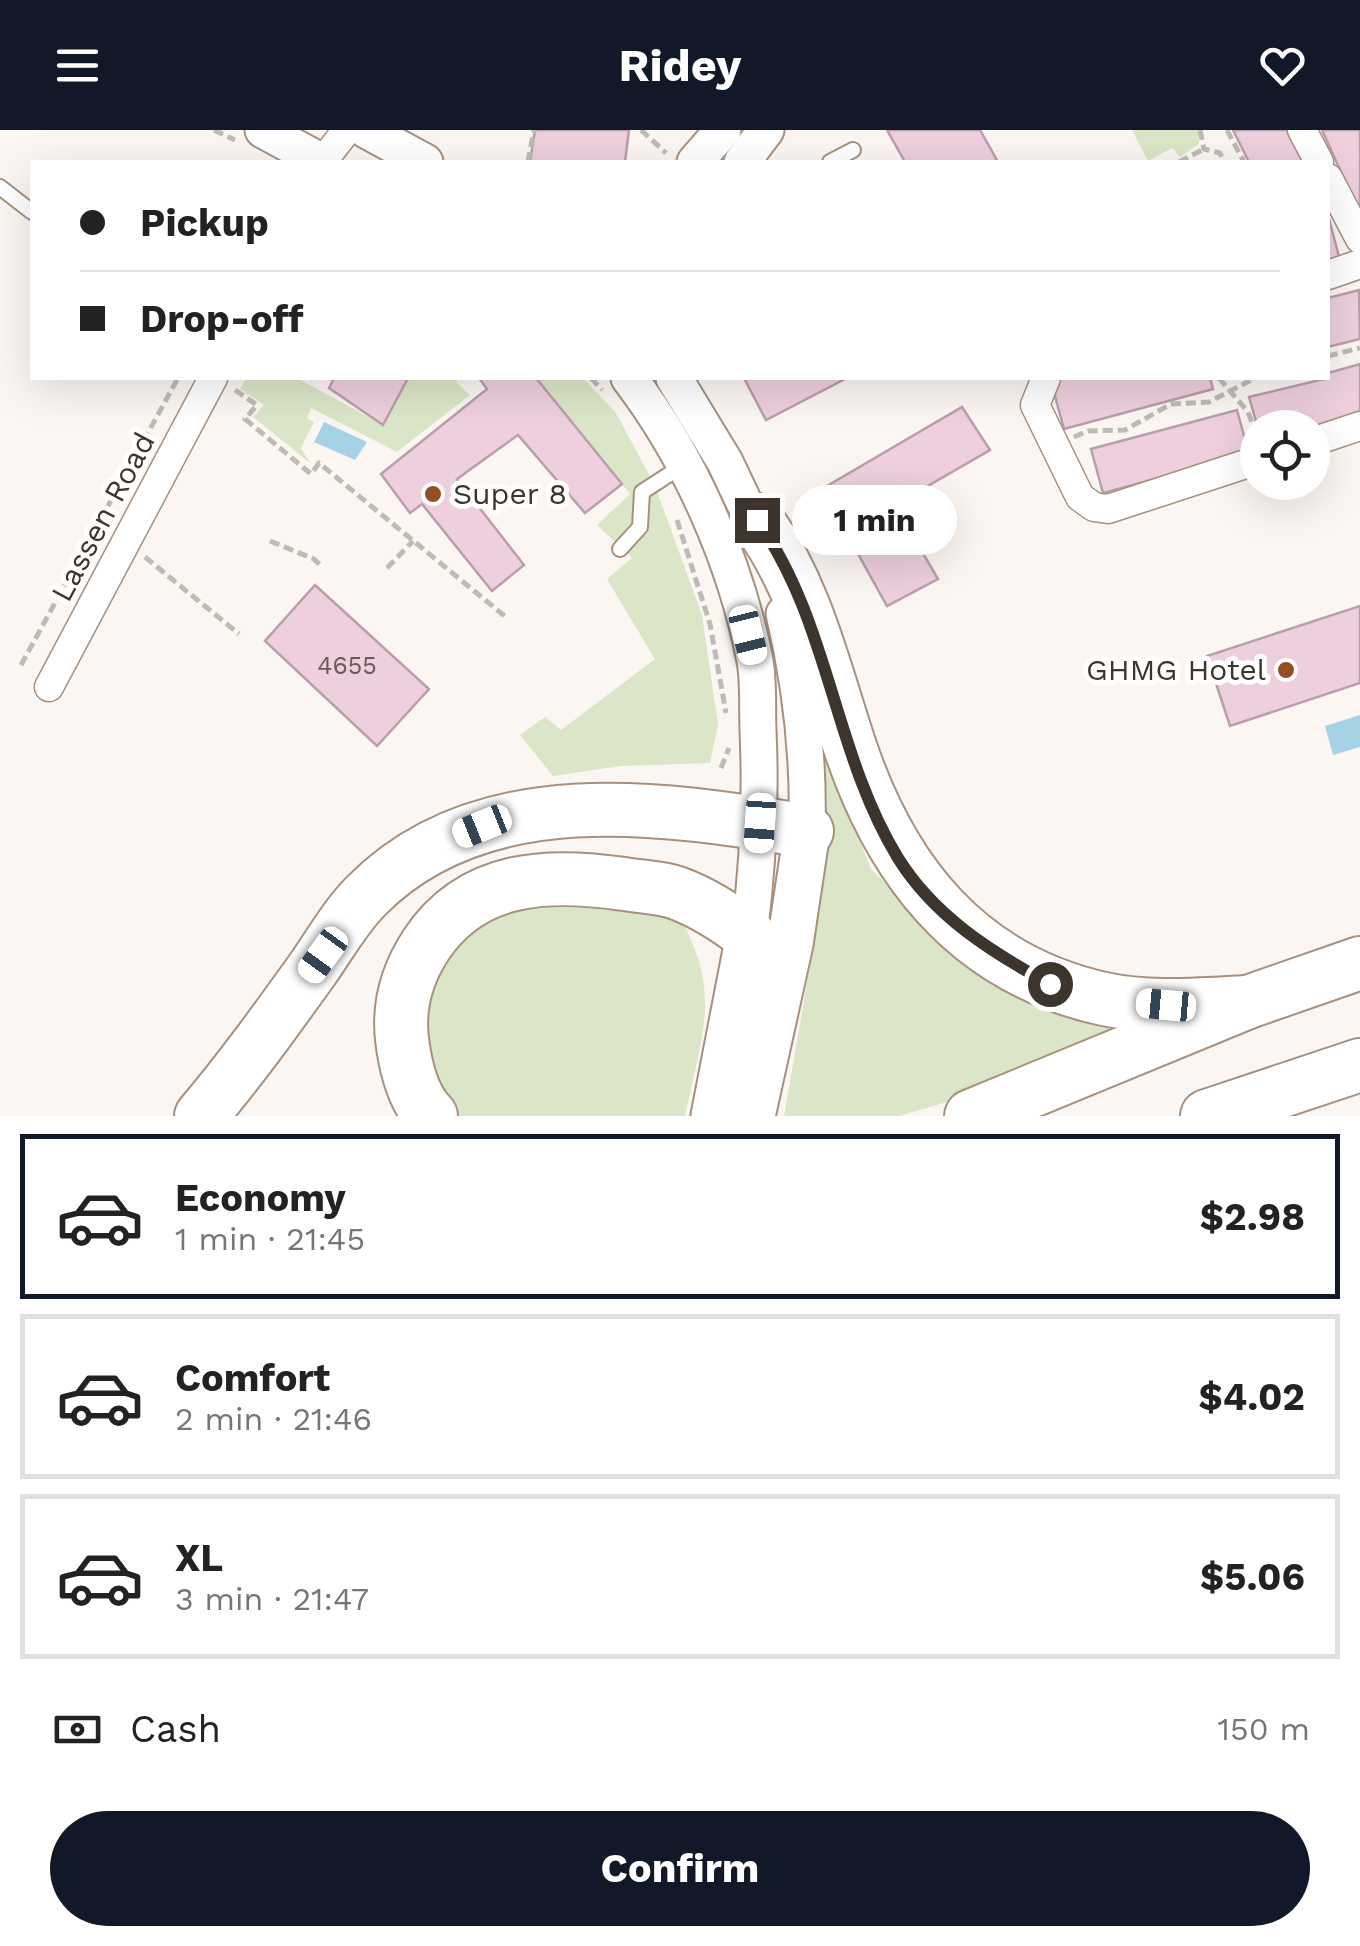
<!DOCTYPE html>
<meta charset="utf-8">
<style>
:root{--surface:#fff;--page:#f2f2f2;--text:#222;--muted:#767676;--line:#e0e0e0;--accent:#111827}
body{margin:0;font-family:"Work Sans",sans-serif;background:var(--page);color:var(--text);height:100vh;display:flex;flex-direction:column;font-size:38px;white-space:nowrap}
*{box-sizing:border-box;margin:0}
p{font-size:32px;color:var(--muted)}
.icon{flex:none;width:55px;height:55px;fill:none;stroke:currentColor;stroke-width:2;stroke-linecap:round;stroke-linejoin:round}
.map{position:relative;height:986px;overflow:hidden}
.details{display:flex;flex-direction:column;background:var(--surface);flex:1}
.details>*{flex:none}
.banner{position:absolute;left:30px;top:30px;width:1300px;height:220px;border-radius:0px;box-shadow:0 10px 40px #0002;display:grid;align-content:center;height:220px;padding:0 50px;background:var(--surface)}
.fabs{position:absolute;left:1240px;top:280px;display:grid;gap:20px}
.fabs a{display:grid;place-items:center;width:90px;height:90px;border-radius:50%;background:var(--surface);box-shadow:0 10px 40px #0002;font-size:50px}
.end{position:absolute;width:45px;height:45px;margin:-22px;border:12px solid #3d342c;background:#fff;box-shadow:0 0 0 5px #fff}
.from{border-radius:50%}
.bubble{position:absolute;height:70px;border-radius:35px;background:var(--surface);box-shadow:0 10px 40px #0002;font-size:32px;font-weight:700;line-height:70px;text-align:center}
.car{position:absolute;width:30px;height:60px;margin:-30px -15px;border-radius:12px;box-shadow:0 0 8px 2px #0007;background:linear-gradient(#fff 24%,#345 0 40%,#fff 0 76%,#345 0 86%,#fff 0)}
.banner b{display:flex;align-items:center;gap:35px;height:95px;font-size:38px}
.banner b+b{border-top:2px solid var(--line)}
.banner i{width:25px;height:25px;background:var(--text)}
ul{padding:18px 0 0;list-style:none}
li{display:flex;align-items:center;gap:30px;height:165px;margin:0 20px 15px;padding:0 30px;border:5px solid var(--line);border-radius:0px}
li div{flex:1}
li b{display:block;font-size:38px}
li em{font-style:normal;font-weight:700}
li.selected{border-color:var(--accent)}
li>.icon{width:90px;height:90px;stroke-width:1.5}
.pay{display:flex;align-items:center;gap:25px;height:110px;padding:0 50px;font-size:38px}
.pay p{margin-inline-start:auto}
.cta{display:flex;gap:20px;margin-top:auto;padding:20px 50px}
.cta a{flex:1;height:115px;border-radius:60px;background:var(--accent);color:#fff;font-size:40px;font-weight:700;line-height:115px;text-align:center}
header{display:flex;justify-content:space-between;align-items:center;height:130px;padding:0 50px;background:var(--accent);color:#fff;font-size:45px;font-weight:700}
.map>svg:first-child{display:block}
</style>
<header><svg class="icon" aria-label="menu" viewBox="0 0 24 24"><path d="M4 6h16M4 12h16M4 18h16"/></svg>Ridey<svg class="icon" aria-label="heart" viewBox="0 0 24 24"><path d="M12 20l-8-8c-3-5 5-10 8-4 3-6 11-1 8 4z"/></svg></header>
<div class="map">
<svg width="1360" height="986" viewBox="0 0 1360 986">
<rect width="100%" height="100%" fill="#fbf6f2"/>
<g fill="#dbe5c7">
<path d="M1132 0H1198L1199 14 1180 27 1172 18 1148 31Z"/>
<path d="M246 248H297L383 295 408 248H460L456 252 470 265 397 322 311 278 307 288 314 292 301 318 310 333 253 287 264 275 240 259Z"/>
<path d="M537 248H583L616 283 655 356 702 485 718 595 710 633 621 636 553 646 520 605 545 587 561 600 655 529 607 449 632 428 597 395 630 364Z"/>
<path d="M823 583 842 666 871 739 966 830 1212 880 985 961 899 986H784L822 767Z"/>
<path d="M551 766 680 788C723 864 701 906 685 986H451L412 910 432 823 462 790Z"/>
</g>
<g fill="#a5d3e5">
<path d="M324 292 367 312 355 330 314 312Z"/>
<path d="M1360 585V617L1333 625 1325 596Z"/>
</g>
<g fill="#edcfdd" stroke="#ba9eab" stroke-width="2.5">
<path d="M535 0H629L625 32H530Z"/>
<path d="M887 0H980L998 32H905Z"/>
<path d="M1233 0H1287L1303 32H1249Z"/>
<path d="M1322 0H1360V84Z"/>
<path d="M1329 89 1342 138 1328 141V90Z"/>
<path d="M1359 160 1360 209 1328 217V168Z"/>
<path d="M1360 234V287L1312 298H1258L1249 267 1328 248V243Z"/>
<path d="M334 248H408L383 295 329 258Z"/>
<path d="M479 248H536L622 354 585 383 518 305 457 349 524 435 492 461 422 374 410 383 381 344 487 259Z"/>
<path d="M744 248H847L766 290Z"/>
<path d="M1050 248H1210L1213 259 1064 299Z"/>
<path d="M962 277 990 320 895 375 938 449 887 476 822 359Z"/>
<path d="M1237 280 1249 324 1103 363 1091 319Z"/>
<path d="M315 455 429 559 377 616 265 511Z"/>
<path d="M1360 476V553L1230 596 1207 526Z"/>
</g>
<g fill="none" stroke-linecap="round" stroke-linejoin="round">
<defs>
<g id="service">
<path d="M830 32 853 20"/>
<path d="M0 57 32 82"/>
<path d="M620 419 640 397 642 362 682 336"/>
</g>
<g id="minor">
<path d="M1302 0 1319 32"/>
<path d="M322 32 347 0"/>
<path d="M1328 48 1360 109"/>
<path d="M1328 145 1360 134"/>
<path d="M1046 248 1035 275 1080 367 1094 377 1108 379 1258 330"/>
<path d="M1312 312 1360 296"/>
<path d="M49 557 213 248"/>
</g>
<g id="tertiary">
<path d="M263 0 322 32"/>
<path d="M366 0 425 32"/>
<path d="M695 32 723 0"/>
<path d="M742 32 766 0"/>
<path d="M629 248C690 328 736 432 755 531 759 553 757 577 758 600 761 669 758 737 749 805"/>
<path d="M674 248 725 332 762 410"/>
<path d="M784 484C801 555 809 627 807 701"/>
</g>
<g id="primary">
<path d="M714 986 749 805"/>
<path d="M752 986 790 814 807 701"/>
</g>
<g id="motorway">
<path d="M757 390C806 458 823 535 849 614 891 741 967 839 1104 869 1150 879 1200 874 1248 872"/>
<path d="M201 986C241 939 276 890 312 840 329 816 345 787 366 766 481 649 661 677 807 701"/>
<path d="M431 986C412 967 405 934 402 909 398 874 407 844 426 815 472 745 549 743 624 754 641 757 661 757 677 763 704 773 727 788 749 805"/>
<path d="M971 986 1248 872 1360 833"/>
<path d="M1207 986 1360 935"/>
</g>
</defs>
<use href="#service" stroke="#a7917e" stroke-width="18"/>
<use href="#minor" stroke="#a7917e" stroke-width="31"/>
<use href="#tertiary" stroke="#a7917e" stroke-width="39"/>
<use href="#primary" stroke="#a7917e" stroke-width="49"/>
<use href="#motorway" stroke="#a7917e" stroke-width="56"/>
<g stroke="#c0bab4" stroke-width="5" stroke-dasharray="10 5" stroke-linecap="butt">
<path d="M214 0 235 10"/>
<path d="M641 0 666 23"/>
<path d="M1200 0 1204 19 1220 23 1224 32"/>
<path d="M1227 0 1244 32"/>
<path d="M528 32 534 0"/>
<path d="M1179 32 1204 19"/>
<path d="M1328 226 1360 218"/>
<path d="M591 248 602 260"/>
<path d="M1219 248 1248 282 1257 306"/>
<path d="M235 260 257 275 245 289 311 344 319 333 507 488"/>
<path d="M1074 307 1088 301 1125 300 1171 274 1209 272 1255 248"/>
<path d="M677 390 710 494 726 583"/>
<path d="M270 411 314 429 321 436"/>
<path d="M145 427 239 504"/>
<path d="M387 438 413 411"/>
<path d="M21 535 178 248"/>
<path d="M721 638 729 618"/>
</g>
<use href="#service" stroke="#fff" stroke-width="14"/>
<use href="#minor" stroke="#fff" stroke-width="28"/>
<use href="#tertiary" stroke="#fff" stroke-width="35"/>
<use href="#primary" stroke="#fff" stroke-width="45"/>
<use href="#motorway" stroke="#fff" stroke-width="52"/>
</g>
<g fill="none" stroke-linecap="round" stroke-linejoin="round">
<path stroke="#3d342c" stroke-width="12" d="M757 390C830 492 833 622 898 728 934 786 991 822 1050 854"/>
</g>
<g fill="#944f23" stroke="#fff" stroke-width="4">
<circle cx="433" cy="364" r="10"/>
<circle cx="1286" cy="540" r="10"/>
</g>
<g text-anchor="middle" stroke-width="10" stroke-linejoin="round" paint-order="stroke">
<g font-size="25" fill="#695b58">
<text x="347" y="544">4655</text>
</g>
<g font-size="30" fill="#3d342c" stroke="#fff" text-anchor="start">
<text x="453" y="374">Super 8</text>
<text x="1266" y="550" text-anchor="end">GHMG Hotel</text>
</g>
<g font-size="30" fill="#3d342c" stroke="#fff">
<text transform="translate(103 387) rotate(-62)" y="10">Lassen Road</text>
</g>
</g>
</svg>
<div class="fabs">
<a><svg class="icon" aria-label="locate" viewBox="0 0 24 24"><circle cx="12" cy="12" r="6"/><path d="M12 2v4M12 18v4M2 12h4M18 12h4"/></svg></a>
</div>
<i class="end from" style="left:1050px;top:854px"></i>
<i class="end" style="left:757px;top:390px"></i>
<div class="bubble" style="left:792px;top:355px;width:165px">1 min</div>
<i class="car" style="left:748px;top:505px;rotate:166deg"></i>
<i class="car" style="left:760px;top:693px;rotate:184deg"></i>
<i class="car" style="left:482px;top:696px;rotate:248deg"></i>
<i class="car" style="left:323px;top:825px;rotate:216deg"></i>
<i class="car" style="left:1166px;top:875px;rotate:275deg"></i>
<div class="banner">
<b><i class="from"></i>Pickup</b>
<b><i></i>Drop-off</b>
</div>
</div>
<section class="details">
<ul>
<li class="selected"><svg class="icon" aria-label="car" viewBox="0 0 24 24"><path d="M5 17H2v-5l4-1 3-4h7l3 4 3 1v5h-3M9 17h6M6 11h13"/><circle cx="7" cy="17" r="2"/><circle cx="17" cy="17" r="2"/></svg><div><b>Economy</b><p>1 min · 21:45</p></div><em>$2.98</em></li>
<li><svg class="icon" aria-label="car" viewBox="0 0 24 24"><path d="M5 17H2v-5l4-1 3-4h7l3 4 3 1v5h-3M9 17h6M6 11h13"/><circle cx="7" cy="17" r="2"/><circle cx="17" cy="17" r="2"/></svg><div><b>Comfort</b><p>2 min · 21:46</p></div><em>$4.02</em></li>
<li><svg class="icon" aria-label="car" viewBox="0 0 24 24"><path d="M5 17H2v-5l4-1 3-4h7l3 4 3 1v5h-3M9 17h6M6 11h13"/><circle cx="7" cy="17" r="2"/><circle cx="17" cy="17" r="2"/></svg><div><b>XL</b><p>3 min · 21:47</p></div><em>$5.06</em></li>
</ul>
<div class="pay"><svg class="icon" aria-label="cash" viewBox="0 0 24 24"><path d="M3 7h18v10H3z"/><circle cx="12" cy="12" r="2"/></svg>Cash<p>150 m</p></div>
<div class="cta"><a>Confirm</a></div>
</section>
